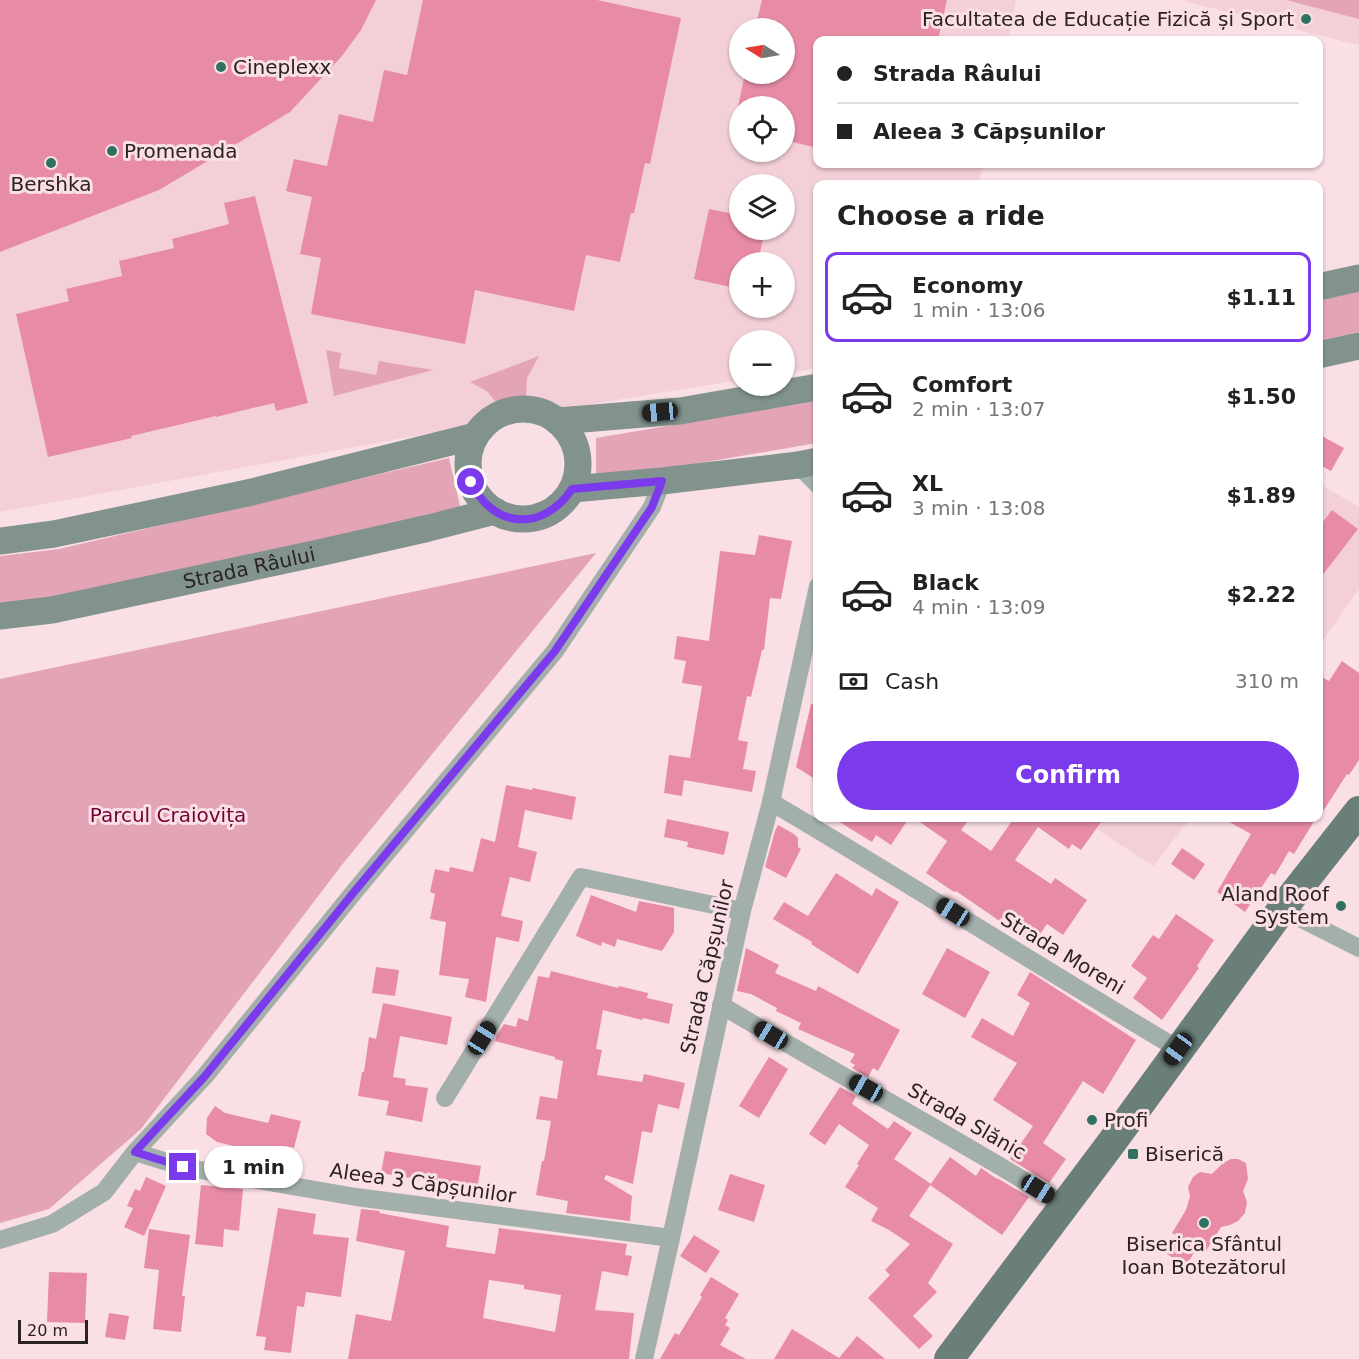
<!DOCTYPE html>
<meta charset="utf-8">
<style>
:root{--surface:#fff;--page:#f6f6f6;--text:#222;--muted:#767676;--line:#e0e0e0;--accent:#7c3aed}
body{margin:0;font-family:"DejaVu Sans",sans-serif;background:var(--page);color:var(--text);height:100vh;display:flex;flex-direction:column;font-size:22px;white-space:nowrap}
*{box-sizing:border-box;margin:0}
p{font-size:20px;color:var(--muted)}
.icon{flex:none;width:33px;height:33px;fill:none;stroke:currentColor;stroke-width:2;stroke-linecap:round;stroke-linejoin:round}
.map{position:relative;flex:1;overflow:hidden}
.details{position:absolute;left:813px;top:180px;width:510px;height:642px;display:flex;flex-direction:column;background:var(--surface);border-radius:12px;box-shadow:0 2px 4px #0004}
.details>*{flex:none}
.hud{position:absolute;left:813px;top:36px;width:510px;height:132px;border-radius:12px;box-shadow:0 2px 4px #0004;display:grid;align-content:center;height:132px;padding:0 24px;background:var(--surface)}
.needle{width:39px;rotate:281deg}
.buttons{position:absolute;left:729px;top:18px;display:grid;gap:12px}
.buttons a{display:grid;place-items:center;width:66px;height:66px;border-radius:50%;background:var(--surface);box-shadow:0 2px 4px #0004;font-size:30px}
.scale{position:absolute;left:18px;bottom:15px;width:70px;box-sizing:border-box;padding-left:6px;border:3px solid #2b2224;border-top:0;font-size:16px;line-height:21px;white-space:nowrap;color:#2b2224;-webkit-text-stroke:4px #fadfe5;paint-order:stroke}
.end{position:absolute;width:27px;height:27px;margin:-14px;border:8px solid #7c3aed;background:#fff;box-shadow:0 0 0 3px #fff}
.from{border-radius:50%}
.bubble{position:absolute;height:42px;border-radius:21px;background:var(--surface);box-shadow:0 2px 4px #0004;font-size:20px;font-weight:800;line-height:42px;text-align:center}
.car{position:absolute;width:18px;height:36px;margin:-18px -9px;border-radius:8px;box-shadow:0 0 4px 2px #0007;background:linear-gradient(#222 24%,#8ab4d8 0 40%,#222 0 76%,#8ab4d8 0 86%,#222 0)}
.hud b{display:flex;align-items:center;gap:21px;height:57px;font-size:22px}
.hud b+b{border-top:2px solid var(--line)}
.hud i{width:15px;height:15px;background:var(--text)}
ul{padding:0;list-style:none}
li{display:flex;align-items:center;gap:18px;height:90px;margin:0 12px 9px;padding:0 12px;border:3px solid transparent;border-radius:12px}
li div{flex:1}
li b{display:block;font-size:22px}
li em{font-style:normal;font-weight:800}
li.selected{border-color:var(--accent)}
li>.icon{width:54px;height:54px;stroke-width:1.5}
h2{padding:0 24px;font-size:27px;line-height:72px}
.pay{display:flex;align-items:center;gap:15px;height:66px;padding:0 24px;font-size:22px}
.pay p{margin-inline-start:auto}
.action{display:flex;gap:12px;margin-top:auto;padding:12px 24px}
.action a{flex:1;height:69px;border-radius:36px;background:var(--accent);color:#fff;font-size:24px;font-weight:800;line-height:69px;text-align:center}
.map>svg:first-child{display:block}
</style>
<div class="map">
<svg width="1359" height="1359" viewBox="0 0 1359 1359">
<rect width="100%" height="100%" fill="#fadfe5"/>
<g fill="#f3d0d8" fill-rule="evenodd">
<path d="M0 0H1016L1008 40H818V164H983L978 184H818L817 368 785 373 784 340H740L739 380 556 410 0 512ZM740 28H784V74H740ZM740 106H784V152H740ZM740 184H784V230H740ZM740 262H784V308H740Z"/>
<path d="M1180 0H1359V45L1326 37Z"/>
<path d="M1318 483 1359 507V589L1319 646Z"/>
<path d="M1080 818H1191L1153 866Z"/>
</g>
<g fill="#e3a5b5">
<path d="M1286 0H1359V19Z"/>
<path d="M1359 289V332L1319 341 1318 298Z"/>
<path d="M326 350 341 353 339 368 376 375 379 361 433 370 334 396Z"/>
<path d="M539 356 527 378 526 396 498 405 488 392 470 382Z"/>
<path d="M817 401V443L596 481V438Z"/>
<path d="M449 458 461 510 56 598 0 603V556L59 549Z"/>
<path d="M596 553 341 866 141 1129 49 1209 0 1223V679Z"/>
</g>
<g fill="#e88ca6" fill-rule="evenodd">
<path d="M0 0H376L361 30 342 56 290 112 159 190 0 252Z"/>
<path d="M423 0H597L681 18 650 164 645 163 634 213H631L620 262 586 255 574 311 475 290 465 344 311 314 321 258 300 254 312 197 286 191 294 159 327 166 339 114 373 122 384 70 407 75Z"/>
<path d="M762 0H947L938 40H818V148L784 140V106H738L745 74H784V28H755Z"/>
<path d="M255 196 308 403 276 411 274 403 216 417V416L131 436 132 438 48 457 16 314 69 301 66 289 122 276 119 261 174 248 172 239 229 224 224 203Z"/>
<path d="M709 209 740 215V230H765L758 262H740V289L694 279Z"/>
<path d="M1318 434 1344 448 1331 471 1318 464Z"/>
<path d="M1332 510 1358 529 1318 581V528Z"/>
<path d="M759 535 792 541 781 599 770 598 764 650H762L751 697 747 696 738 740 748 742 743 769 756 771 752 792 684 780 682 796 664 793 669 755 690 758 702 686 682 683 686 661 674 659 677 636 709 641 720 551 755 555Z"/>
<path d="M1342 661 1359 673V760L1349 775 1347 774 1318 819V675L1329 681Z"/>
<path d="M811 704 818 705V781L796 767Z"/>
<path d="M506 785 532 790 533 788 576 797 572 820 525 810 518 847 537 852 530 882 510 877 501 916 523 921 519 942 496 937 486 1002 465 997 469 979 439 975 446 922 430 919 435 894 430 892 435 869 449 872 450 867 473 872 481 838 495 842Z"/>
<path d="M833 818H909L891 845 876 835 872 842Z"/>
<path d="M914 818H970L961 830 991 851 1014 818H1104L1081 850 1072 844 1069 849 1038 827 1015 860 1051 884 1055 878 1087 900 1063 935 1047 924 1033 944 956 891 954 892 926 873 947 841Z"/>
<path d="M1222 818H1316L1294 854 1289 851 1275 875 1271 873 1245 912 1217 892 1251 834Z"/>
<path d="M667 819 729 832 724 855 687 847 688 842 664 837Z"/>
<path d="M778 825 794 834 798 838V847L801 849 786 878 765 867 775 831Z"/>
<path d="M1182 848 1205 864 1194 880 1171 864Z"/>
<path d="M836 873 872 896 876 888 899 902 858 974 811 944 812 942 773 919 784 902 808 916Z"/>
<path d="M591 895 636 912 639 901 674 908V932L662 951 617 939 615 947 602 942 601 946 576 936Z"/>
<path d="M1176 914 1214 940 1197 966 1199 968 1162 1020 1133 998 1147 978 1131 966 1153 935 1159 939Z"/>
<path d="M746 948 779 965 775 973 816 991 818 986 900 1030 878 1071 873 1068 868 1077 852 1068 855 1065 850 1062 855 1054 798 1029 801 1023 776 1011 777 1008 751 994 737 991Z"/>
<path d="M947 948 990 972 965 1018 922 994Z"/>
<path d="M376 967 399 970 395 996 372 993Z"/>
<path d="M551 971 618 988 619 986 648 993 647 998 673 1004 669 1024 643 1018 642 1020 603 1010 596 1049 602 1050 597 1075 642 1082 644 1074 685 1083 679 1109 658 1104 652 1133 642 1131 633 1184 606 1175 604 1179 632 1196 630 1221 566 1213 568 1201 536 1195 542 1161H544L551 1121 536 1119 540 1096 557 1099 563 1061 555 1059V1057L495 1041 497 1035 504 1024 516 1027 518 1018 528 1021 538 976 549 978Z"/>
<path d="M1030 972 1136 1040 1103 1094 1083 1081 1043 1143 1066 1159 1049 1183 1010 1159 1033 1126 993 1100 1017 1063 971 1037 982 1018 1013 1036 1030 1003 1017 995Z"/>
<path d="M383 1003 452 1017 447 1045 400 1036 393 1077 406 1079 405 1085 428 1088 422 1122 386 1115 389 1101 358 1096 362 1072H364L369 1037 376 1039Z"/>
<path d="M769 1057 788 1069 759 1118 739 1106Z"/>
<path d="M840 1087 856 1096 852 1104 888 1129 894 1121 912 1133 894 1159 931 1184 909 1216 953 1244 928 1283 937 1292 913 1316 933 1336 919 1349 868 1298 890 1275 885 1270 910 1244 889 1230 871 1221 878 1208 845 1187 859 1165 857 1164 869 1145 839 1124 825 1145 809 1134Z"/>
<path d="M215 1106 225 1113 268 1123 271 1114 301 1121 294 1148 286 1146 283 1158 217 1142 206 1134 207 1118Z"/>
<path d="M385 1151 481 1166 477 1189 381 1173Z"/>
<path d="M950 1157 976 1176 981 1168 997 1179V1178L1029 1197 1002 1235 930 1185Z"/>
<path d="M1231 1159H1238L1246 1163 1248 1179 1243 1191 1247 1202 1245 1213 1238 1221 1230 1225 1221 1227 1204 1254 1196 1249 1186 1266 1167 1254 1178 1236 1172 1233 1186 1210 1190 1196 1188 1187 1193 1177 1200 1172 1212 1174 1223 1163Z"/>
<path d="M730 1174 765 1185 754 1222 718 1210Z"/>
<path d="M146 1177 166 1186 144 1236 124 1227 133 1208 127 1206 135 1189 140 1191Z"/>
<path d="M201 1185 243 1189 239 1231 224 1229 223 1247 195 1244Z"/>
<path d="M278 1208 316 1214 313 1234 349 1238 341 1297 306 1292 304 1307 297 1306 291 1353 264 1350 266 1337 256 1336Z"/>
<path d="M361 1209 380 1211 379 1213 449 1226 446 1247 495 1254 499 1228 627 1244 625 1255 632 1256 628 1276 602 1271 595 1310 634 1313 629 1359H348L356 1314 391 1321 405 1251 356 1241ZM489 1280 524 1285V1289L561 1295 555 1332 483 1318Z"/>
<path d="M149 1229 190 1235 182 1296H185L181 1332 153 1329 159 1270 144 1268Z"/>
<path d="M694 1235 720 1251 706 1273 680 1256Z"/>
<path d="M49 1272 87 1273 85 1323 47 1322Z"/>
<path d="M711 1277 739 1294 725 1318 728 1320 725 1325 730 1328 720 1345 746 1359H660L675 1333 679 1335 702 1297 700 1295Z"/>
<path d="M109 1313 129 1316 125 1340 105 1337Z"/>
<path d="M792 1329 839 1358 857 1336 885 1359H774Z"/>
</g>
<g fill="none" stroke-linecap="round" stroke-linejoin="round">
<g stroke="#a3afab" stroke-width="18">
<path d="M798 465 818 485"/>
<path d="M771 802C908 883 1042 968 1178 1049"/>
<path d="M1282 909 1359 948"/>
<path d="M721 1005C835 1073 952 1135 1064 1205"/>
<path d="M445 1098 581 877 742 911"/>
<path d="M135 1152 183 1167 356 1197 671 1238"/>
<path d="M0 1240 52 1224 104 1192 135 1152 205 1076 354 892 555 651 652 507 662 481"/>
<path d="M644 1359 671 1238 742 911 771 802 818 586"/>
</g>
<g stroke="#82938e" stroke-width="27">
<path d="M1318 287 1359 278"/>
<path d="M1318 355 1359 346"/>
<circle cx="523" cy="464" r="55"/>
<path d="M558 421 680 411 818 387"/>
<path d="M572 489 662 481 798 465 818 461"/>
<path d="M0 541 54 534 252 492 475 436"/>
<path id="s1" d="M0 616 52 610 323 552 429 528 495 511"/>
</g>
<path stroke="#6a7f79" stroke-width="30" d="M949 1359 1112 1142 1282 909 1359 811"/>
</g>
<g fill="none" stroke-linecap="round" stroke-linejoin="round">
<path stroke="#7c3aed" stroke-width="8" d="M183 1167 135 1152 205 1076 354 892 555 651 652 507 662 481 572 489C543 532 493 529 471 482"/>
</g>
<g fill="#307162" stroke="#fadfe5" stroke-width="2">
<circle cx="1306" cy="19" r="6"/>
<circle cx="221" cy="67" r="6"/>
<circle cx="112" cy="151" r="6"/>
<circle cx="51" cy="163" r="6"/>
<circle cx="1341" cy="906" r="6"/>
<circle cx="1092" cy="1120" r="6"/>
<rect x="1127" y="1148" width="12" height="12" rx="3"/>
<circle cx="1204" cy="1223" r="6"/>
</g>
<g text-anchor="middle" stroke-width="6" stroke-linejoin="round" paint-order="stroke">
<g font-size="20" fill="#2b2224" stroke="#fadfe5" text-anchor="start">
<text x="1294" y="26" text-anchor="end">Facultatea de Educație Fizică și Sport</text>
<text x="233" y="74">Cineplexx</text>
<text x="124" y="158">Promenada</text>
<text x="51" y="191" text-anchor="middle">Bershka</text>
<text x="1329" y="901" text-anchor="end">Aland Roof<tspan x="1329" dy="23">System</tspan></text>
<text x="1104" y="1127">Profi</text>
<text x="1145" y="1161">Biserică</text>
<text x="1204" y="1251" text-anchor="middle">Biserica Sfântul<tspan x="1204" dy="23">Ioan Botezătorul</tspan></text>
</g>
<g font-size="20" fill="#2b2224" stroke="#fadfe5">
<text dy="7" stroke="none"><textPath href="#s1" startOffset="254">Strada Râului</textPath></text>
<text transform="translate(1063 953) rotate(31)" y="7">Strada Moreni</text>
<text transform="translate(707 967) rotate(-77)" y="7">Strada Căpșunilor</text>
<text transform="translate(967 1121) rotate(30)" y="7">Strada Slănic</text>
<text transform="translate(423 1183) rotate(8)" y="7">Aleea 3 Căpșunilor</text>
</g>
<g font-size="20" fill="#730036" stroke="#fadfe5">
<text x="168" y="822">Parcul Craiovița</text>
</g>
</g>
</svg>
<div class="buttons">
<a><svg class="needle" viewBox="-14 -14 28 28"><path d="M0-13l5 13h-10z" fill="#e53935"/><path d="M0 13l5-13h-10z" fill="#767676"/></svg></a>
<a><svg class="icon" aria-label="locate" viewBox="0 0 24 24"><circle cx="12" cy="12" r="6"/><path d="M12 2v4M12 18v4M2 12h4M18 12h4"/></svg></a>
<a><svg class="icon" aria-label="layers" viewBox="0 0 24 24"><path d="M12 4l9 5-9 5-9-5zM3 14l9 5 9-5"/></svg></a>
<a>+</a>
<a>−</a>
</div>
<div class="scale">20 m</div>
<i class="end from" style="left:471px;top:482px"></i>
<i class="end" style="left:183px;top:1167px"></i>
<div class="bubble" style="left:204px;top:1146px;width:99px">1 min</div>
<i class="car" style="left:660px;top:412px;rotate:265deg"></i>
<i class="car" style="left:953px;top:912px;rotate:302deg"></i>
<i class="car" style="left:771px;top:1035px;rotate:301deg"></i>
<i class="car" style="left:482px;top:1038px;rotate:32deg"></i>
<i class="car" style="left:1178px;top:1049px;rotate:216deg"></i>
<i class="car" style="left:866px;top:1088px;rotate:299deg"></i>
<i class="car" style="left:1038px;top:1189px;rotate:122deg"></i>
<div class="hud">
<b><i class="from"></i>Strada Râului</b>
<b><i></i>Aleea 3 Căpșunilor</b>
</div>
<section class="details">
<h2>Choose a ride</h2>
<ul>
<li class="selected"><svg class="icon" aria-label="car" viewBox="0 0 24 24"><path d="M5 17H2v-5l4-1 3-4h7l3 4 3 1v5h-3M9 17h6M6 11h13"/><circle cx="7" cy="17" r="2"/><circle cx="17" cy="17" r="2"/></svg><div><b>Economy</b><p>1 min · 13:06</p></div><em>$1.11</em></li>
<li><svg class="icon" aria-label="car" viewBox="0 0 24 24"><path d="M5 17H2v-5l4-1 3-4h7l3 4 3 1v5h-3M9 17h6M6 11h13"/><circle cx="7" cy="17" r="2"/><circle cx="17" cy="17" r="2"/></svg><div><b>Comfort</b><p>2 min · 13:07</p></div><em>$1.50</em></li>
<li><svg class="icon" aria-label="car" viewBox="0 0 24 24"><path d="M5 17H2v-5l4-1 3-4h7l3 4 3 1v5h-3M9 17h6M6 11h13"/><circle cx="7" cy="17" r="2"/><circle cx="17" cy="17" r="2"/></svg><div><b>XL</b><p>3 min · 13:08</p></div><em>$1.89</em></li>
<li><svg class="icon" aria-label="car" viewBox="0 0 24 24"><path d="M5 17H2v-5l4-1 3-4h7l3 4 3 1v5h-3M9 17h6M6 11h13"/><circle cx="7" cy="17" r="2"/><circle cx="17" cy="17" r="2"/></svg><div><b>Black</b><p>4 min · 13:09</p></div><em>$2.22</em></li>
</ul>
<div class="pay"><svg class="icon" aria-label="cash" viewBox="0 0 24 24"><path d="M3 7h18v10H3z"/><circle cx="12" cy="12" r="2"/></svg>Cash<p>310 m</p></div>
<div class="action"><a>Confirm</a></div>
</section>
</div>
